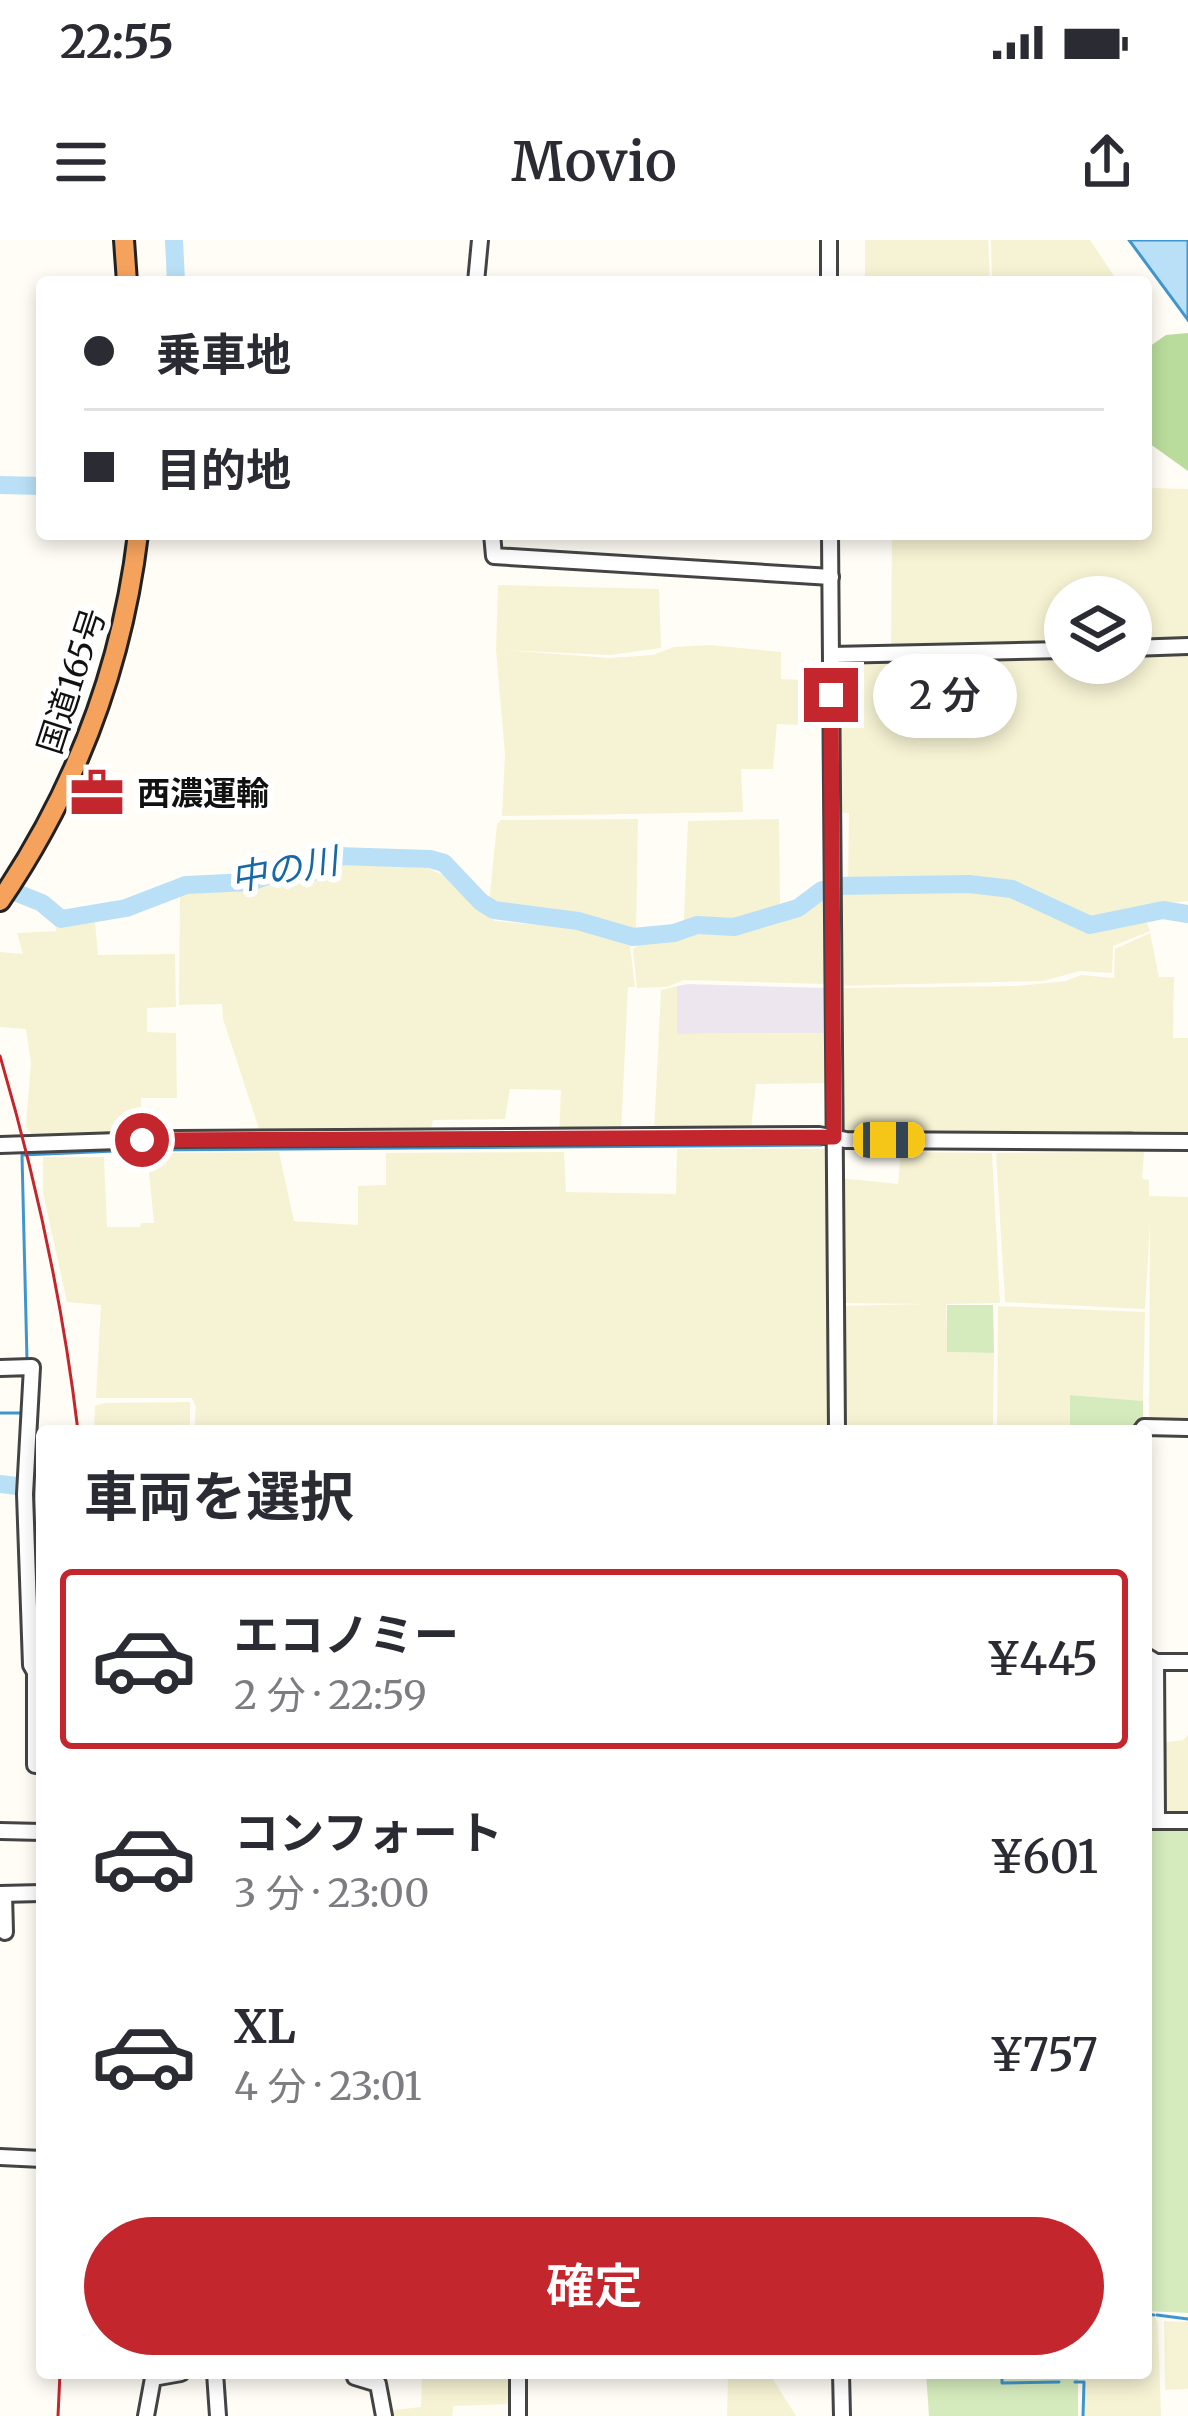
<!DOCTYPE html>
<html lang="ja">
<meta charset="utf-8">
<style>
:root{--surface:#fff;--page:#f7f7f7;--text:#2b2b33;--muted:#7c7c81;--line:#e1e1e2;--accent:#c4262e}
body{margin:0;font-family:Merriweather,"Noto Sans JP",serif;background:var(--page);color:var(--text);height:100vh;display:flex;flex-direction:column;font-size:45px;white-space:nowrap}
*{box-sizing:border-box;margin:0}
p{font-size:39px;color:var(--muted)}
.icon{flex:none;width:66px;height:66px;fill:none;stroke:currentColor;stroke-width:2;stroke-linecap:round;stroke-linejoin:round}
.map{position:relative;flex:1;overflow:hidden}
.side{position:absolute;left:36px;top:1185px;width:1116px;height:954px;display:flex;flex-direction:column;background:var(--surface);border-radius:12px;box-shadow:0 6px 18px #0003}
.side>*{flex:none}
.hud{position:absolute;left:36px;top:36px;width:1116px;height:264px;border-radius:12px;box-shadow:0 6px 18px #0003;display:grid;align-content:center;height:264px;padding:0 48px;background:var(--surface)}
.controls{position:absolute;left:1044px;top:336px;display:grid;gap:24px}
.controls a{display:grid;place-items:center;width:108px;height:108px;border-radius:50%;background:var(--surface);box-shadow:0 6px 18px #0003;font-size:60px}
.end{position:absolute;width:54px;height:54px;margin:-27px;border:15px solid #c4262e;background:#fff;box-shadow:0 0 0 6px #fff}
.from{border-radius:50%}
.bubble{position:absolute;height:84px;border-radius:42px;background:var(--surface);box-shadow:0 6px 18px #0003;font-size:39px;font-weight:600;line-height:84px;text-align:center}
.car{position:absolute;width:36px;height:72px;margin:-36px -18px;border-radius:15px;box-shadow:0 0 9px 3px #0007;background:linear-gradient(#f5c518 24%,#345 0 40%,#f5c518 0 76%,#345 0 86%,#f5c518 0)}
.hud b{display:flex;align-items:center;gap:42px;height:114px;font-size:45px}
.hud b+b{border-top:3px solid var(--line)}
.hud i{width:30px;height:30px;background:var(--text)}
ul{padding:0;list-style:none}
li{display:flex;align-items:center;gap:36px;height:180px;margin:0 24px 18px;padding:0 24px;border:6px solid transparent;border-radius:12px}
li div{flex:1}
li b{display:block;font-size:45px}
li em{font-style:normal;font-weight:600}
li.active{border-color:var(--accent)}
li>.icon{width:108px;height:108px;stroke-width:1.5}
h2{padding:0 48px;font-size:54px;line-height:144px}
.cta{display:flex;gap:24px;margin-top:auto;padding:24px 48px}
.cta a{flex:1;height:138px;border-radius:72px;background:var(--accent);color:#fff;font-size:48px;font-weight:600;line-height:138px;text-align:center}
.status{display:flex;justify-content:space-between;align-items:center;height:84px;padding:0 60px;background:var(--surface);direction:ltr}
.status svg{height:33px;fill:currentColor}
header{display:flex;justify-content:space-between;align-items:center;height:156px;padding:0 48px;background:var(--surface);font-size:54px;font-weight:600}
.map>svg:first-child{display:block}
</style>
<div class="status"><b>22:55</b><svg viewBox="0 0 49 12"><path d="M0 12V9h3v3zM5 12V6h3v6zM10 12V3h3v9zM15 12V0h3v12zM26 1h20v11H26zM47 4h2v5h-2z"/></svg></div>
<header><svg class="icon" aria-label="menu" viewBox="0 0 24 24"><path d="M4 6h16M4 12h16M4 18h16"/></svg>Movio<svg class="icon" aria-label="share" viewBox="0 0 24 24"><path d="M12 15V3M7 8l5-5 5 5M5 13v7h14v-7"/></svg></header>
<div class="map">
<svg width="1188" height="2176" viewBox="0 0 1188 2176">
<rect width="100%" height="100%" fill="#fffdf5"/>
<path fill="#eee6ef" d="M688 744 826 748 827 793 676 794 677 746Z"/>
<g fill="#f6f3d4">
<path d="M865 0H988L990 42H865Z"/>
<path d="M991 0H1090L1118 42H992Z"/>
<path d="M1146 237 1151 248 1188 249V398L1131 400V357H1065V402L891 407 892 294H1146Z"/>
<path d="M498 345 659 349 661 408 610 415 503 410 610 418 653 415 674 407 709 405 781 412V439L826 441V486L777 484 773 529H741L743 572 502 576 505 514 496 410Z"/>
<path d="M1188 411V661L1148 665 1090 680 1002 642 848 643 849 573 837 572 836 425 842 420 1011 413 1065 417V423H1131V416Z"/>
<path d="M638 579 636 692 582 676 525 673 489 663 497 584 501 580Z"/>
<path d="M779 579 780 668 729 684 684 680 688 581Z"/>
<path d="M339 622 427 628 443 635 495 681 584 689 630 706 635 747H628L621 893 559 896 561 850 510 849 505 879 433 880 430 893 260 892 223 779 222 764 179 765 180 653 213 648 255 649 276 639 314 638Z"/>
<path d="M966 650 1026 659 1090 691 1146 679 1150 691 1113 706 1112 733 1080 731 1043 741 839 746 837 653Z"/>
<path d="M819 661H826L825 744 684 740 667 747 637 748 633 710 640 702 682 698 698 691 729 695 794 678Z"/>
<path d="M95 681 98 715 175 714 176 767 147 768V792L176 793 177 858H141L142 896 35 900 26 886 31 822 26 789 0 787V712L23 714 17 693 56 691 57 684Z"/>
<path d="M1150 693 1159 737H1174L1173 798H1188V892H841L838 748 1017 746 1066 741 1081 735 1114 738 1115 709Z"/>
<path d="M677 746V794L827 793 828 843 756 844 751 890 654 892 661 750Z"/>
<path d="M677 909H827L835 1191H194L196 1167 192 1158H96L101 1065 67 1062 43 953V917H104L107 987H140L141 983H154L147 913 279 912 294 981 358 985V946L386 945V913L564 912 566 952 676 954Z"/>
<path d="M901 912 992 913 1000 1063 946 1064 948 1112 994 1113 993 1191H845L841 1066 925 1064 841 1063 839 938 898 944Z"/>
<path d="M1144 912 1142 939 1149 940V956L1188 957V1184L1149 1183 1150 983 1145 1069 1005 1062 996 913Z"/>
<path d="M998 1066 1145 1072 1143 1161 1071 1155 1070 1188 1102 1191H997Z"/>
<path d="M190 1162V1191H94L95 1166 104 1163Z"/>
<path d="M1188 1495V1576H1161L1160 1503 1183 1500Z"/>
<path d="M1146 2077H1155L1158 2083 1161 2176H1083V2133H1146Z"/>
<path d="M1164 2081 1188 2082V2149L1165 2150Z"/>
<path d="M422 2133H512V2164L453 2166 452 2176H386L394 2170 421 2167Z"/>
<path d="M728 2133H769L796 2176H727Z"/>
</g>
<g fill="#d5ebbd">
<path d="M947 1065H993L994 1113 947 1112Z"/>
<path d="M1070 1155 1143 1161V1182L1138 1191 1070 1188Z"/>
<path d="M1146 1583 1188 1585V2073L1146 2071Z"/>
<path d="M926 2133H1078V2176H929Z"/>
</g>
<path fill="#b9dc9c" d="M1188 93V231L1146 201V109L1166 95Z"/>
<path fill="#b9e0f7" stroke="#3f96cf" stroke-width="3" d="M1129 0H1188V80Z"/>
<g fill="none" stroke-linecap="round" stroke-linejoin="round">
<g stroke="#3f96cf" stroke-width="3">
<path d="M1032 894 1132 893"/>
<path d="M27 1120 22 915 139 910 822 905"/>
<path d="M0 1173H24"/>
<path d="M1146 2074 1154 2075"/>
<path d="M1157 2075 1188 2079"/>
<path d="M1002 2133V2143L1059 2142"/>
<path d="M1075 2142H1084L1083 2176"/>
</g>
<g stroke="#b9e0f7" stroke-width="18">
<path d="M174 0 176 42"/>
<path d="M0 245 42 246"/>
<path d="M837 646 969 644 1012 649 1090 685 1163 670 1188 674"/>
<path d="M17 653 42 663 61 679 126 668 186 645 250 642 282 631 313 632 337 616 430 619 444 623 481 662 494 670 578 681 633 697 674 693 697 685 734 687 798 668 822 650"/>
<path d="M0 1244 42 1249"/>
</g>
<defs>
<g id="minor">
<path d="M476 42 480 0"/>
<path d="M829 42V0"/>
<path d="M492 294 494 316 831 337"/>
<path d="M830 294 837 1191"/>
<path d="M1131 408 1188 406"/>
<path d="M831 415 1065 410"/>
<path d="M0 905 178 899 819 895 846 900 1188 902"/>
<path d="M0 1128 32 1127 25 1254 31 1425 35 1432V1525H42"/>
<path d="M1141 1191 1144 1187 1188 1188"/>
<path d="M1146 1416 1156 1422H1188"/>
<path d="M1156 1422 1157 1581"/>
<path d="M1146 1581H1188"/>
<path d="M0 1591 42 1592"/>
<path d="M0 1654 42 1653"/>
<path d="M4 1654 5 1692"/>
<path d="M0 1917 42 1919"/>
<path d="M215 2133 218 2176"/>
<path d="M355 2133V2137L378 2144 384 2176"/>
<path d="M841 2133 842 2176"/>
<path d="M146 2176 153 2138 181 2133"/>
<path d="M518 2176V2133"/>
</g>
<g id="highway">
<path d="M124 0 127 42"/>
<path d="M0 661C76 549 122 429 138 294"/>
</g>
</defs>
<use href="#minor" stroke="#444" stroke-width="20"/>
<use href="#highway" stroke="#222" stroke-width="24"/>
<use href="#minor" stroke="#fff" stroke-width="14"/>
<use href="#highway" stroke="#f5a25d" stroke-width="18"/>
<g stroke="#c4262e" stroke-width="3">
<path d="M0 816C36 939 63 1064 78 1191"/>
<path d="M58 2176 60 2133"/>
</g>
</g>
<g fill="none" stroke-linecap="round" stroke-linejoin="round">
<path stroke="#c4262e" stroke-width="15" d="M142 900 834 897 831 455"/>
</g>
<defs>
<symbol id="office-bare" viewBox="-9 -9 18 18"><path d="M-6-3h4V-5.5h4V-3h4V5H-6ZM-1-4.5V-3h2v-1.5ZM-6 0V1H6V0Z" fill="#c4262e" stroke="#fff" stroke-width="2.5" paint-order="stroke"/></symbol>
</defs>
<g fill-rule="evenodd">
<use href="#office-bare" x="59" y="515" width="76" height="76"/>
</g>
<g text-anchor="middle" stroke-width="12" stroke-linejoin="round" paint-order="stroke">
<g font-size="33" fill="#111" stroke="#fff">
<text transform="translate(71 441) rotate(-72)" y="12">国道165号</text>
</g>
<g font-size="33" font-weight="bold" fill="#111" stroke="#fff" text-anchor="start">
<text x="137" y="565">西濃運輸</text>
</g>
<g font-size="36" font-style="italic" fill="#1768a6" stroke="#fff">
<text transform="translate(284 629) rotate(-10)" y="13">中の川</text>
</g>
</g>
</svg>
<div class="controls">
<a><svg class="icon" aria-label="layers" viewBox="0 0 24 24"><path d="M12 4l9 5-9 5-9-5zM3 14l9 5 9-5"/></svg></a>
</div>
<i class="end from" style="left:142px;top:900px"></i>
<i class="end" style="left:831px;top:455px"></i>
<div class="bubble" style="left:873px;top:414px;width:144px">2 分</div>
<i class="car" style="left:889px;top:900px;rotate:90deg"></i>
<div class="hud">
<b><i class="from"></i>乗車地</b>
<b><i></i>目的地</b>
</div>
<section class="side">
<h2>車両を選択</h2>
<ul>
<li class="active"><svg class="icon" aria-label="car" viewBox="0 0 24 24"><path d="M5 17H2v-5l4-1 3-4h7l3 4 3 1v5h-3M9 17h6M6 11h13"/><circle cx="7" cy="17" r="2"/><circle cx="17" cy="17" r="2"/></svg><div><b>エコノミー</b><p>2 分 · 22:59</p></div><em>¥445</em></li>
<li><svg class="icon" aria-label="car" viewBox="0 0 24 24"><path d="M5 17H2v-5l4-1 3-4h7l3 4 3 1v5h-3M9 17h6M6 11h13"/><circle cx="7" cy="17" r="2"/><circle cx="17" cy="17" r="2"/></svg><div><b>コンフォート</b><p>3 分 · 23:00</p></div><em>¥601</em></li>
<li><svg class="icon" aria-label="car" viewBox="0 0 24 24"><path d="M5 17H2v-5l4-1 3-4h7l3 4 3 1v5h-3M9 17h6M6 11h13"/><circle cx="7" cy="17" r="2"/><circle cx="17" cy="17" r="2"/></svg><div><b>XL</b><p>4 分 · 23:01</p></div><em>¥757</em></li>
</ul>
<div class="cta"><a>確定</a></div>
</section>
</div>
